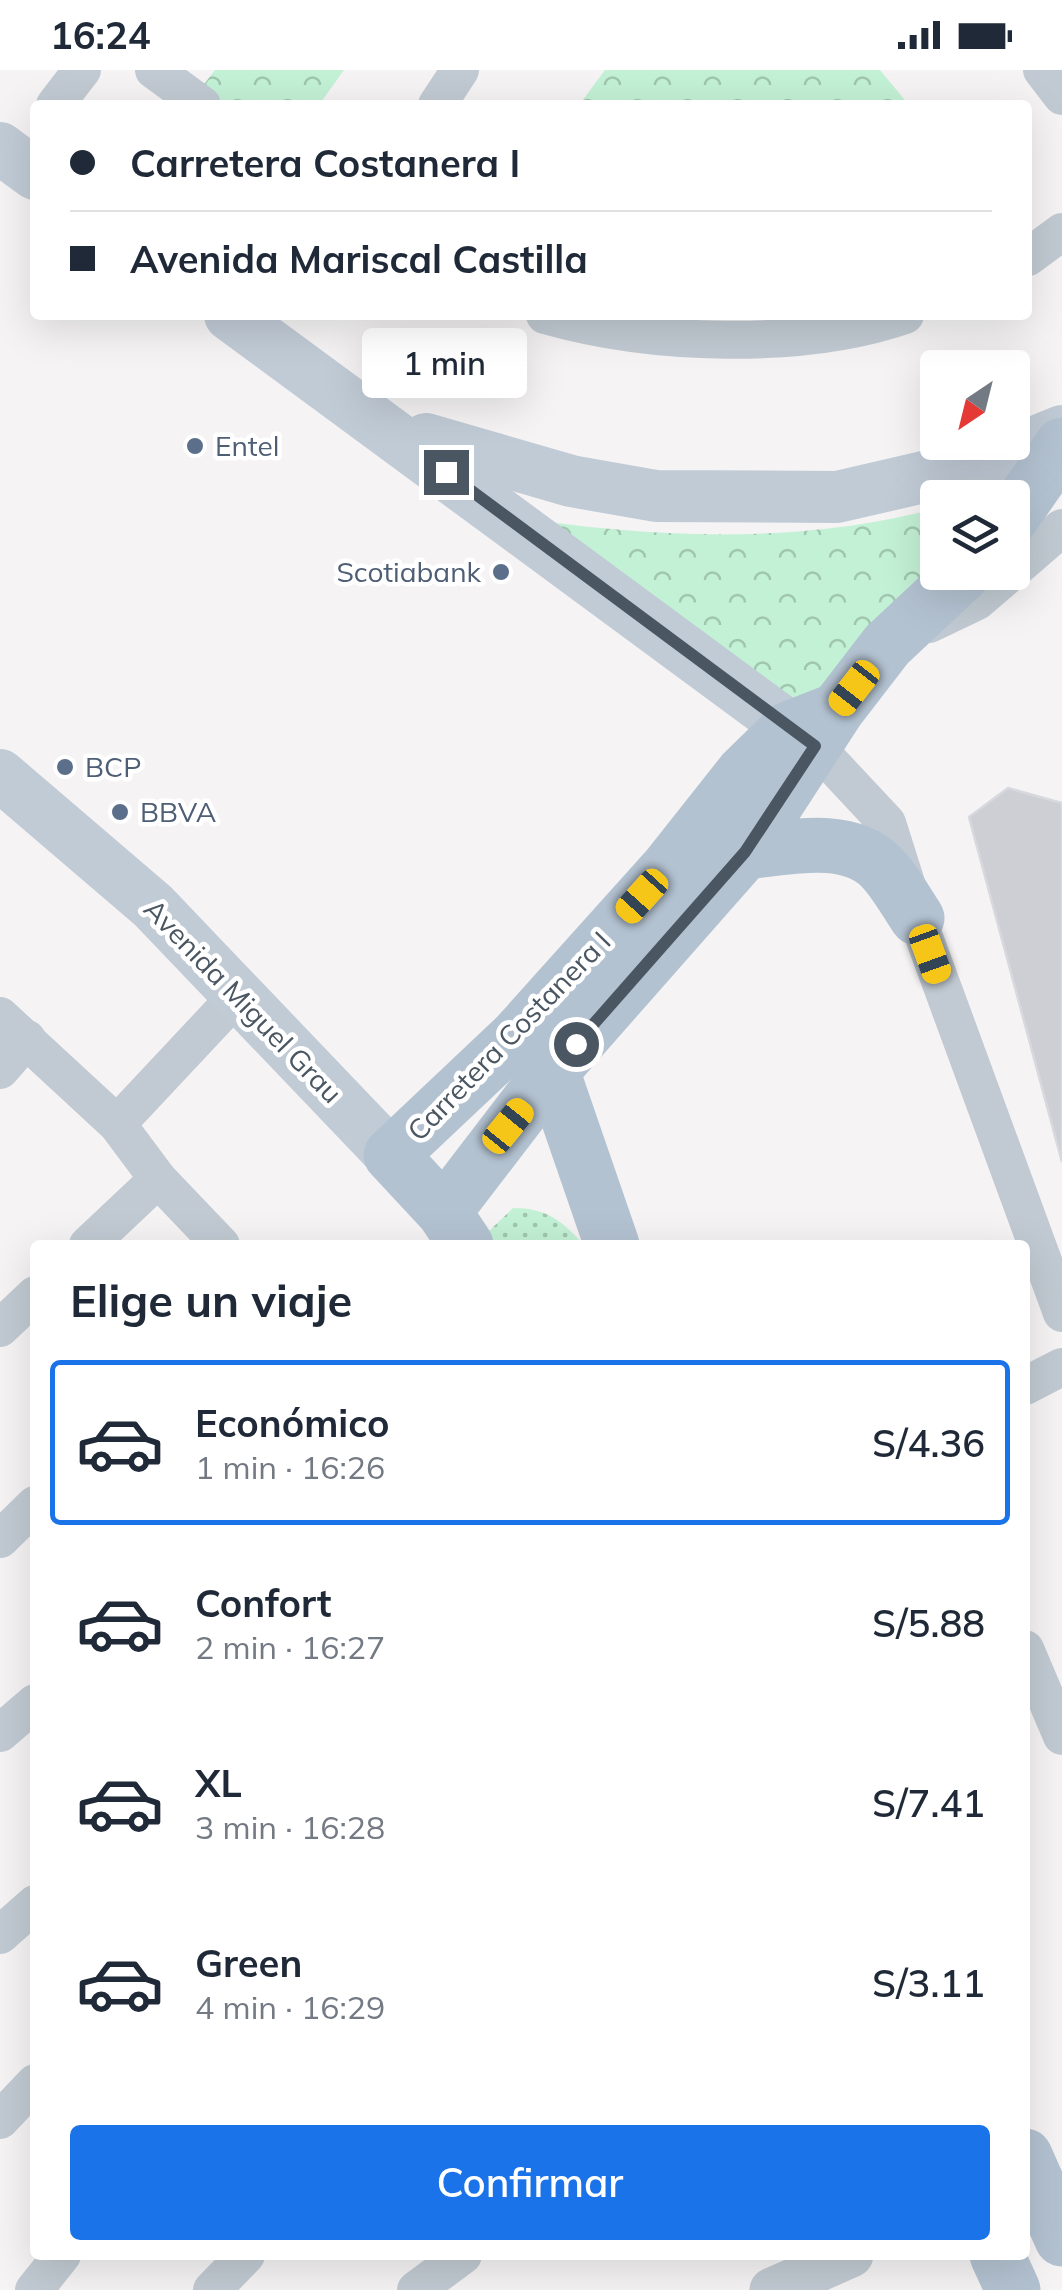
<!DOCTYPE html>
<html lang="es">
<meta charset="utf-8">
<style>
:root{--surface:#fff;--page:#f6f6f7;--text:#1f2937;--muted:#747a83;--line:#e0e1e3;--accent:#1a73e8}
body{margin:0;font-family:Mulish,sans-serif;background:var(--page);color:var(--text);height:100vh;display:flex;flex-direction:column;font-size:38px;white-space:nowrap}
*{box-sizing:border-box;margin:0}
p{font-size:32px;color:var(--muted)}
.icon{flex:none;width:55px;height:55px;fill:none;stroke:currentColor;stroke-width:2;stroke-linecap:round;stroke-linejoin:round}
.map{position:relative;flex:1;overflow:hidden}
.drawer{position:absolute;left:30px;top:1170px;width:1000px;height:1020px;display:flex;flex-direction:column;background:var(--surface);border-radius:10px;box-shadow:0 10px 40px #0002}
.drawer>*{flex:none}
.top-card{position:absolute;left:30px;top:30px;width:1002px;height:220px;border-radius:10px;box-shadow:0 10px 40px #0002;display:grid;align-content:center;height:220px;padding:0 40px;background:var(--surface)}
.needle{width:65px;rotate:215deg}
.buttons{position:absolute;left:920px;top:280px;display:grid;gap:20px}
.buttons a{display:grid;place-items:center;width:110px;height:110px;border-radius:10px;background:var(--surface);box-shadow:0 10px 40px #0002;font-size:50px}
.end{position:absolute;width:45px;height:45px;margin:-22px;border:12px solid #4a5661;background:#fff;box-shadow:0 0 0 5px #fff}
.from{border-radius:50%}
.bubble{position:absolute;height:70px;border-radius:10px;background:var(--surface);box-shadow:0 10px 40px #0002;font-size:32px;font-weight:600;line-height:70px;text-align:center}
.car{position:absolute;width:30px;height:60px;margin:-30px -15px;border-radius:12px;box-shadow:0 0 8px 2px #0007;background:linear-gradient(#f5c518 24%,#345 0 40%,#f5c518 0 76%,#345 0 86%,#f5c518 0)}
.top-card b{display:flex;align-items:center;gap:35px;height:95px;font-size:38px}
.top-card b+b{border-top:2px solid var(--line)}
.top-card i{width:25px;height:25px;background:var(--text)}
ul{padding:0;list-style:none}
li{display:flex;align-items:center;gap:30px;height:165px;margin:0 20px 15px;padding:0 20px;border:5px solid transparent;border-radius:10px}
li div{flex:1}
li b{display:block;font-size:38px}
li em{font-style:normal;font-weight:600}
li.current{border-color:var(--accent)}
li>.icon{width:90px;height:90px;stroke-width:1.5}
h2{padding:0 40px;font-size:45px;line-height:120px}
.action{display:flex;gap:20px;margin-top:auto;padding:20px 40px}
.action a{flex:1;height:115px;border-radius:10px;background:var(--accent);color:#fff;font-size:40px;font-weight:600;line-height:115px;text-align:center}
.status{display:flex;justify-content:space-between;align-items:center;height:70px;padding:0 50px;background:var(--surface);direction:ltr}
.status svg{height:28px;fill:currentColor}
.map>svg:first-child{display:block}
</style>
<div class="status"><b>16:24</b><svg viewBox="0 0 49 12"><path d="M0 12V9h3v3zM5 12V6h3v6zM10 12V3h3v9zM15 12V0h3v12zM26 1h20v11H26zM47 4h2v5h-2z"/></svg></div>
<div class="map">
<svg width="1062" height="2220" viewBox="0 0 1062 2220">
<defs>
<pattern id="grass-dots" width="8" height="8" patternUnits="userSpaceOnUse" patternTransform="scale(2.5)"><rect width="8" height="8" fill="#c3f1d5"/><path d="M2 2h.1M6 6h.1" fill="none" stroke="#a0c6b0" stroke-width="1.8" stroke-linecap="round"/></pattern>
<pattern id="park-crowns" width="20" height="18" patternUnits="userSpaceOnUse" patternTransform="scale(2.5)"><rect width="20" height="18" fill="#c3f1d5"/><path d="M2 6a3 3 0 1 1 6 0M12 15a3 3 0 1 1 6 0" fill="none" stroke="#a0c6b0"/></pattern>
<filter id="shadow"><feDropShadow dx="11" dy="6" stdDeviation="0" flood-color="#0004"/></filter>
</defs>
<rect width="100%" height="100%" fill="#f5f3f3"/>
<path fill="url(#grass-dots)" d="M513 1138C547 1138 562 1151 584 1175H486L488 1162Z"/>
<g fill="url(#park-crowns)">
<path d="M215 0H344L319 35H228L202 17Z"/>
<path d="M605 0H880L909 35H579Z"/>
<path d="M937 438 938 503 812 643 502 445C644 468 797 476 937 438Z"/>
</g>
<path fill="#cdcfd5" stroke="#d7d9de" stroke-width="2.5" filter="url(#shadow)" d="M1008 718 1062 733V1092L969 747Z"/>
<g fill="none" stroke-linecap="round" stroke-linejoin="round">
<g stroke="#c1cad2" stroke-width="38">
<path d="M154 0 202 35"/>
<path d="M1042 0 1062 26"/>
<path d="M55 35 82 0"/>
<path d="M437 35 460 0"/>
<path d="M1028 187 1062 162"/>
<path d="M545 245C650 275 800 281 905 245"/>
<path d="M1012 501 1062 458"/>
<path d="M929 554 977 531 1011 502"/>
<path d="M815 676 887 753 917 848 1062 1243"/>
<path d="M0 946 117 1054 158 1109 221 1175"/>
<path d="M0 1000 27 969"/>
<path d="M117 1054 236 927"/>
<path d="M88 1175 158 1109"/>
<path d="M0 1258 35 1225"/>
<path d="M1025 1316 1062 1297"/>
<path d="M0 1469 35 1435"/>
<path d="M1025 1579 1062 1666"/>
<path d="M0 1663 35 1633"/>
<path d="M0 1865 35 1834"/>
<path d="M0 2050 35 2013"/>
<path d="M34 2220 62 2185"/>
<path d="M212 2220 246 2185"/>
<path d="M416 2220 463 2185"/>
</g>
<path stroke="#c1cad2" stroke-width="45" d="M772 2220 851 2185"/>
<g stroke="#c1cbd6" stroke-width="52">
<path d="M0 78 35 104"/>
<path d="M230 245 815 676"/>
<path d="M426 369 571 411 656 426 837 427 984 393 1062 361"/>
<path d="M0 705 153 836 391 1085"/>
</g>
<g stroke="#b3c2d1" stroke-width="55">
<path d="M1012 447 1062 375"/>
<path d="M745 782C787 778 847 763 881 797 895 811 906 832 917 848"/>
<path d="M552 1001 612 1175"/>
<path d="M444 1142 552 1001 745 782 837 640 887 575 965 502"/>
<path d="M466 1175 444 1142 391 1085 517 966 667 799 743 703 788 659 834 641"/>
<path d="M1025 2086 1062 2169"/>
<path d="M997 2185 1013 2220"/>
</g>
</g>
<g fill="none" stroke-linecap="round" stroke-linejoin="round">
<path stroke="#4a5661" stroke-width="12" d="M446 402 815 676 745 782 576 974"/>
</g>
<g fill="#5c6f8a" stroke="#fff" stroke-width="4">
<circle cx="195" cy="376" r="10"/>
<circle cx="501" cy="502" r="10"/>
<circle cx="65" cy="697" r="10"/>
<circle cx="120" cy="742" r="10"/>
</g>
<g text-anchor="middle" stroke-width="9" stroke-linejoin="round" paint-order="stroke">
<g font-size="28" fill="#4e5e75" stroke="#fff" text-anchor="start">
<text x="215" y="386">Entel</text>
<text x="481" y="512" text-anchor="end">Scotiabank</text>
<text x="85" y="707">BCP</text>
<text x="140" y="752">BBVA</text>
</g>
<g font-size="28" fill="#4a5661" stroke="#fff">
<text transform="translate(243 931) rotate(46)" y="10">Avenida Miguel Grau</text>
<text transform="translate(509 966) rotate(-46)" y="10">Carretera Costanera I</text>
</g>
</g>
</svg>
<div class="buttons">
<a><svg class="needle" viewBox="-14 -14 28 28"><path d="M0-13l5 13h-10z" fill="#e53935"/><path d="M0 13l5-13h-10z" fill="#747a83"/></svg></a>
<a><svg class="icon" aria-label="layers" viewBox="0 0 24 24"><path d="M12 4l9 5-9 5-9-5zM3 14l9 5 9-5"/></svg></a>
</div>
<i class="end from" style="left:576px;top:974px"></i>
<i class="end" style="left:446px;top:402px"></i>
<div class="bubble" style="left:362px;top:258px;width:165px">1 min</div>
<i class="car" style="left:854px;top:618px;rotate:218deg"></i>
<i class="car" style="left:642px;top:826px;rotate:222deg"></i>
<i class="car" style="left:930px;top:884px;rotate:160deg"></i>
<i class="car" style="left:508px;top:1056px;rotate:39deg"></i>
<div class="top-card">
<b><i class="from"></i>Carretera Costanera I</b>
<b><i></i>Avenida Mariscal Castilla</b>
</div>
<section class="drawer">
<h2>Elige un viaje</h2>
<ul>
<li class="current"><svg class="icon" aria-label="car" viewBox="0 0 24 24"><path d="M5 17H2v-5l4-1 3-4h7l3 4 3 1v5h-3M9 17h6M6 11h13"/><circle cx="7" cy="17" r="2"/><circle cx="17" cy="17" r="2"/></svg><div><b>Económico</b><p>1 min · 16:26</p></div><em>S/4.36</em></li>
<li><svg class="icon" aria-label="car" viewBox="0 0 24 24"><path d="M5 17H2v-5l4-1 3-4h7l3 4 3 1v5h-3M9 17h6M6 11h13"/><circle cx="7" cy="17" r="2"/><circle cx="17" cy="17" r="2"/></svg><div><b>Confort</b><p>2 min · 16:27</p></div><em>S/5.88</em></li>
<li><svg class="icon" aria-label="car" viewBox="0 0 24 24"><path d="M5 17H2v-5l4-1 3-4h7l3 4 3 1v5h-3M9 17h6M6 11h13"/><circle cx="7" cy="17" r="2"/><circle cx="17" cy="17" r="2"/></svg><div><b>XL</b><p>3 min · 16:28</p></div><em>S/7.41</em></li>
<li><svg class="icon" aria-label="car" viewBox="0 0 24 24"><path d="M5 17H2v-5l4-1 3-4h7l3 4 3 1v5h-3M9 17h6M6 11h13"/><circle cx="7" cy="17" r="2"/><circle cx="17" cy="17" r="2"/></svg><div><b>Green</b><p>4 min · 16:29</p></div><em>S/3.11</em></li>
</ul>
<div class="action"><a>Confirmar</a></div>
</section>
</div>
